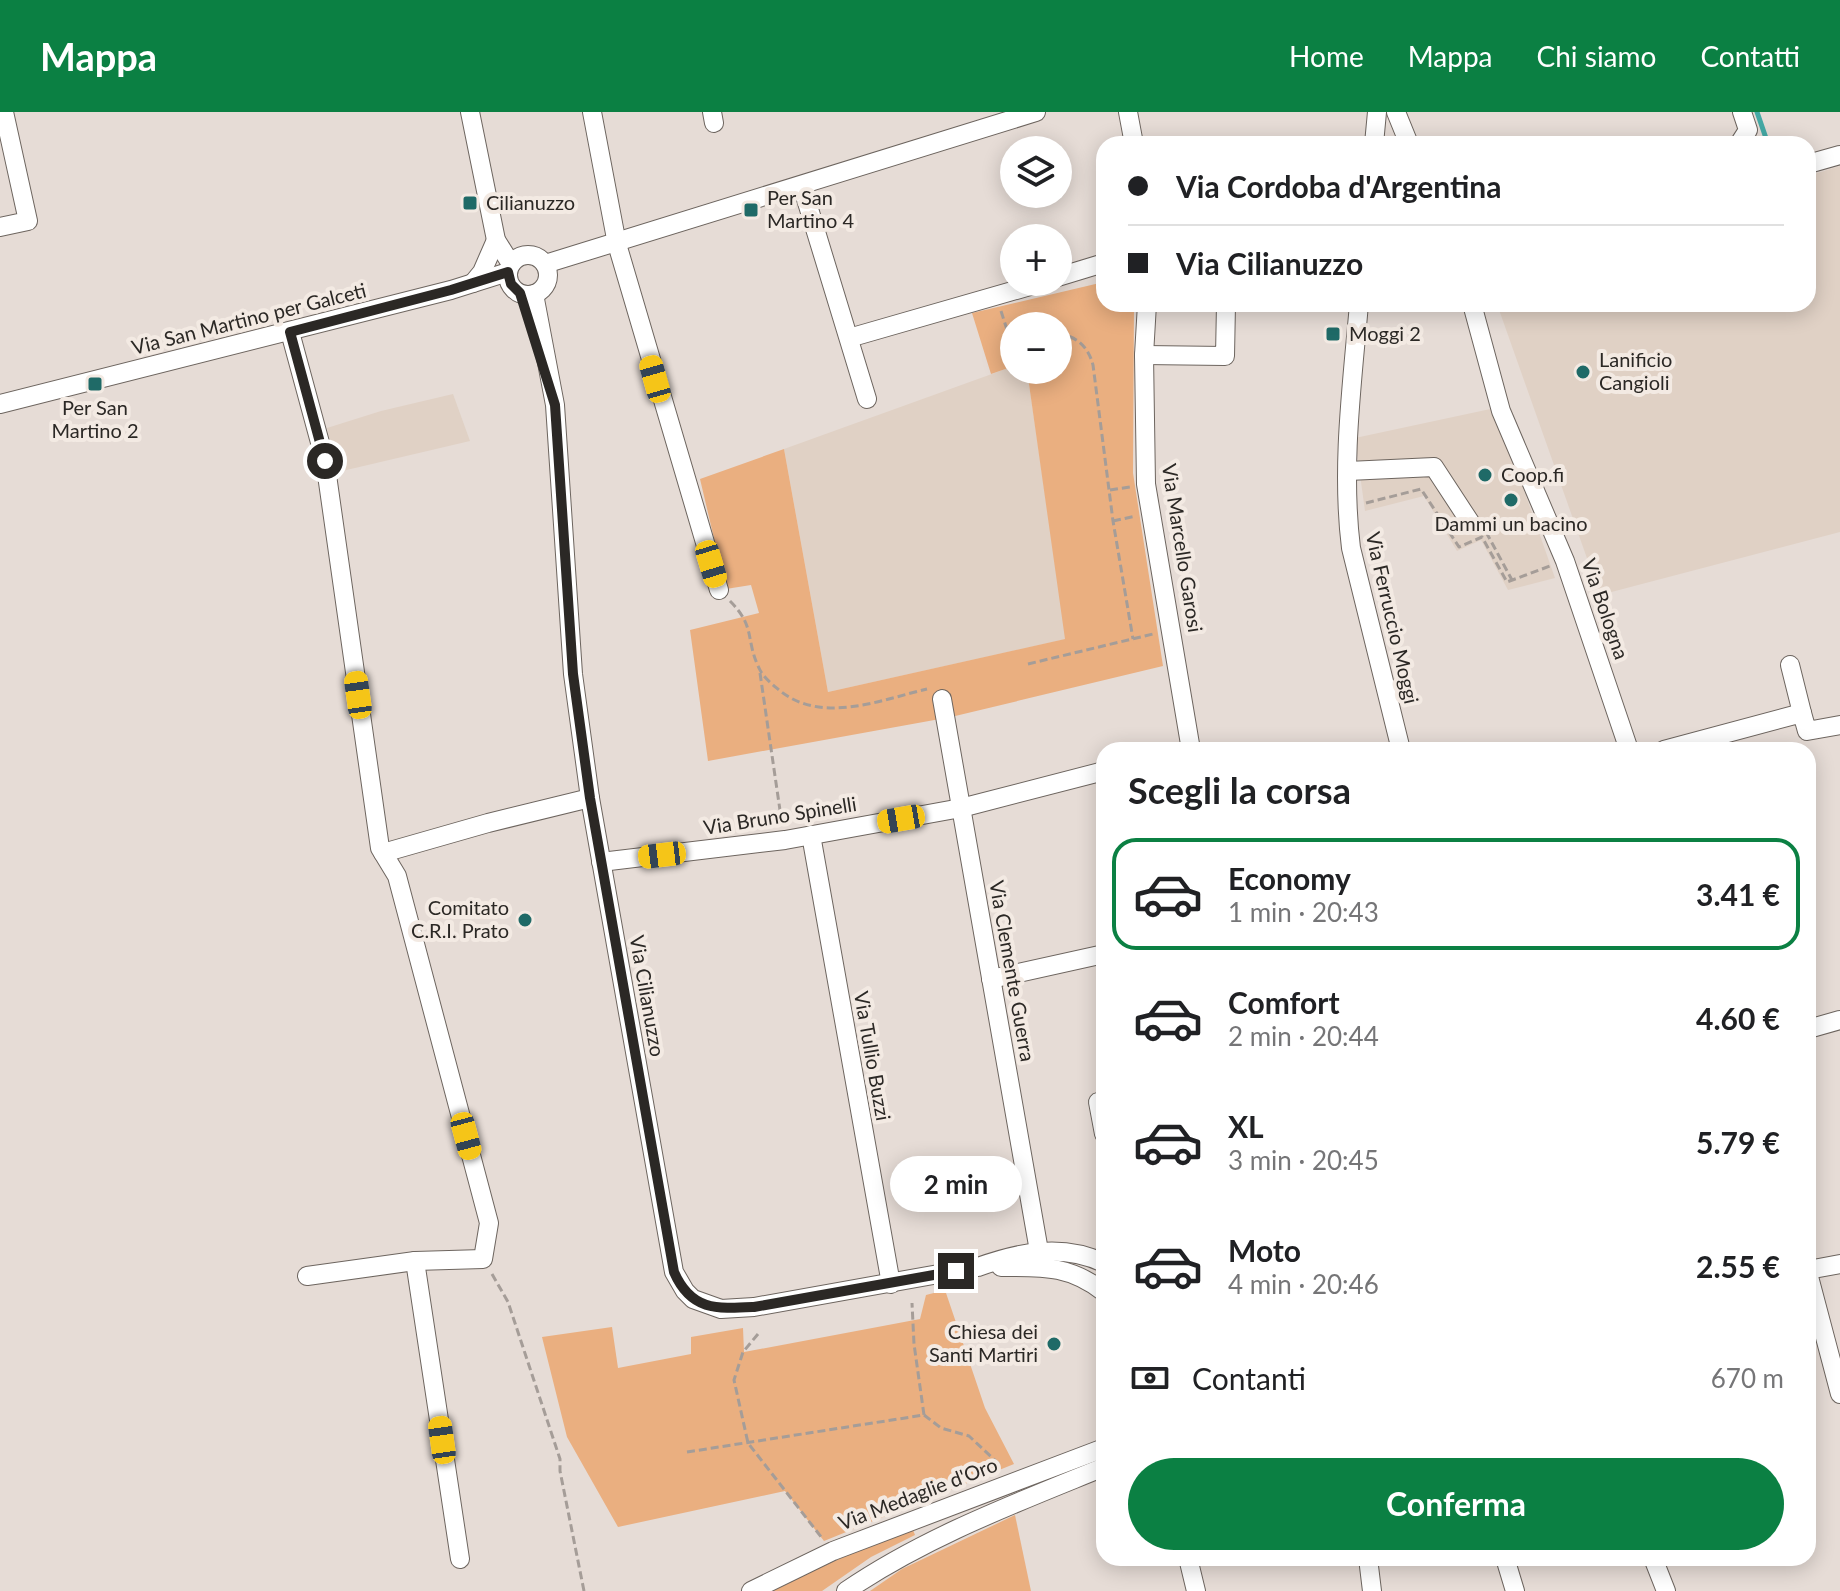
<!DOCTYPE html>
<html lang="it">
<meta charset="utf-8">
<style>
:root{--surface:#fff;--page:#f2f2f2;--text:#202124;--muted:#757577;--line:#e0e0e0;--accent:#0b8043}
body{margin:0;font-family:Lato,sans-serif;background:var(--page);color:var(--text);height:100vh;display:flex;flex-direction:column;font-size:30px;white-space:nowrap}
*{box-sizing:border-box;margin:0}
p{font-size:26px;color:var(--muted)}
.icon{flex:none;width:44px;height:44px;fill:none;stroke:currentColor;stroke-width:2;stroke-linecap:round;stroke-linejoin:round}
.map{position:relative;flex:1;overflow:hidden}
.side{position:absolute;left:1096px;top:630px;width:720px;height:824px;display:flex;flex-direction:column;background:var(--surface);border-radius:24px;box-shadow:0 4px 20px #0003}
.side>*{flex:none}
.top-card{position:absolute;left:1096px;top:24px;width:720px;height:176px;border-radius:24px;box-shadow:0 4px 20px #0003;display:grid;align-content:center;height:176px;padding:0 32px;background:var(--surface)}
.controls{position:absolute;left:1000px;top:24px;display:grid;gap:16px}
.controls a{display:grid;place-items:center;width:72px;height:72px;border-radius:50%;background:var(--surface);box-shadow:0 4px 20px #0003;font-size:40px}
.end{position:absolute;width:36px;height:36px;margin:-18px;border:10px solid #2b2825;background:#fff;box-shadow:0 0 0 4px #fff}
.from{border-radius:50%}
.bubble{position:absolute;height:56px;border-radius:28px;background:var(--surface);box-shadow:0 4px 20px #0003;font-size:26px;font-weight:700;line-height:56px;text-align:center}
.car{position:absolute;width:24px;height:48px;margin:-24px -12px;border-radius:10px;box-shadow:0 0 6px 2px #0007;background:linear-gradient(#f5c518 24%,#345 0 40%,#f5c518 0 76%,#345 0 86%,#f5c518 0)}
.top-card b{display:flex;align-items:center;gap:28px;height:76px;font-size:30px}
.top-card b+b{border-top:2px solid var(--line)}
.top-card i{width:20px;height:20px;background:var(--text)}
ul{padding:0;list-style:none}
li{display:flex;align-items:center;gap:24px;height:112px;margin:0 16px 12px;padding:0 16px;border:4px solid transparent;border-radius:24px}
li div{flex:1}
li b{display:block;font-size:30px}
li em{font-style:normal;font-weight:700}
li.on{border-color:var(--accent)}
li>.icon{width:72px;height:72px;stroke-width:1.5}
h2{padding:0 32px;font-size:36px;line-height:96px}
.pay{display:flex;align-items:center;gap:20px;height:88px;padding:0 32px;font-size:30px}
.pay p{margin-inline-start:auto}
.action{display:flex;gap:16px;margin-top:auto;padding:16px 32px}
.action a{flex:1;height:92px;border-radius:48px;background:var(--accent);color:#fff;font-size:32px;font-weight:700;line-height:92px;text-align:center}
header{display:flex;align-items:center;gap:48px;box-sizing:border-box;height:112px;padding:0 40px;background:var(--accent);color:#fff}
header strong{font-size:38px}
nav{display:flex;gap:44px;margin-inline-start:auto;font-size:28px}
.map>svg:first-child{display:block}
</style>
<header>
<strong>Mappa</strong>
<nav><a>Home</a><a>Mappa</a><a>Chi siamo</a><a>Contatti</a></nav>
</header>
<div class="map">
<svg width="1840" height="1479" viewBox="0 0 1840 1479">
<rect width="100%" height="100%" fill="#e6dcd6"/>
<g fill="#e0d1c5">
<path d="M1840 54V420L1600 483 1497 192H1808V64Z"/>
<path d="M1014 254V258H1027L1066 527 828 580 784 337Z"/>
<path d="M453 282 470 329 338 360 327 316 381 299Z"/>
<path d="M1495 296 1555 466 1508 478 1481 428 1457 439 1424 384 1365 399 1355 326Z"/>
</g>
<g fill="#eaaf80">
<path d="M1104 170V192H1134L1133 361 1163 554 951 605 708 649 690 518 759 501 751 473 726 477 700 367 784 337 828 580 1065 527 1027 258H1058V214H1014V254L991 262 972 201Z"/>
<path d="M945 1178 985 1296 1014 1352 824 1429 785 1379 618 1415 567 1325 542 1225 612 1215 618 1256 691 1242V1225L743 1216 744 1240 920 1207 926 1183Z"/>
<path d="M1015 1403 1031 1479H870L902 1457Z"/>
<path d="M913 1418 915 1423 871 1445 822 1479H769L863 1436Z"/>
</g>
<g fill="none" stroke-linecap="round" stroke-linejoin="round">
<g stroke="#44a9a5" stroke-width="5">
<path d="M1757 0 1768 32"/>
<path d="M1808 146 1811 155"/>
</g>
<defs>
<g id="minor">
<path d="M470 0 496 128 511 152"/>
<path d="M592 0 617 132 719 478"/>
<path d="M712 0 714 11"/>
<path d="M1128 0 1134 32"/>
<path d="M1396 0 1409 32"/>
<path d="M1374 32 1377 0"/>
<path d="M1739 32 1748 18 1742 0"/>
<path d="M1808 52 1840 43"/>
<path d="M802 74 867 287"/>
<path d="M0 115 28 109 4 0"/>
<circle cx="528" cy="163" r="20"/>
<path d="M545 152 1036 0"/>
<path d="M1058 165 1104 151"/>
<path d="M473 171 482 160 496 128"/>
<path d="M534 182 555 293 573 562 590 686 674 1160 685 1179 693 1187 721 1197 754 1195 978 1155C1020 1140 1062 1131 1104 1151"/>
<path d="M1147 192 1144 243 1146 372 1191 638"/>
<path d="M1359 192C1352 273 1341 356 1351 436L1401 638"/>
<path d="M1472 192 1501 299 1565 449 1629 638"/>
<path d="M290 220 325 349 380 736 397 764 489 1111 483 1147 415 1149 307 1164"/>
<path d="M849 226 1044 170"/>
<path d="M1144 243 1225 244 1226 192"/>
<path d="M0 292 451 178 508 160"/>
<path d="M1348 359 1434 355 1470 410"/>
<path d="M1790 553 1802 601"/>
<path d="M942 587 1039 1139"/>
<path d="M1664 638 1802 601 1807 619 1840 613"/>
<path d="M811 723 891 1172"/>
<path d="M383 741 488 711 590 686"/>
<path d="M601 750 785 728 961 696 1104 659"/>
<path d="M991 867 1104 842"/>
<path d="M1808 917 1840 908"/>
<path d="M1104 989 1098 990 1104 1022"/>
<path d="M415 1149 460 1447"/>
<path d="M1001 1155C1043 1155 1069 1153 1104 1180"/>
<path d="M1808 1158 1840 1152"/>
<path d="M1808 1161 1840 1282"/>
<path d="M1188 1446 1196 1479"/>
<path d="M1368 1446 1372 1479"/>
<path d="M1505 1446 1515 1479"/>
<path d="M1653 1446 1666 1479"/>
<path d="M751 1479 833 1439 1104 1336"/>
<path d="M846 1479C925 1425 1016 1391 1104 1355"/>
</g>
</defs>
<use href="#minor" stroke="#6d655f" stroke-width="20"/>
<g stroke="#a59d98" stroke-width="3" stroke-dasharray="8 4" stroke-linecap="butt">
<path d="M1001 199 1011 230 1014 229"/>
<path d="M1058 221C1077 225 1088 234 1093 253L1113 409 1133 527"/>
<path d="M1110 378 1130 375"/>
<path d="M1366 391 1421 377 1459 435 1482 425 1507 470 1550 454"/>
<path d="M1113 409 1136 404"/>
<path d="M1486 420 1512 468"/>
<path d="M730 489C756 515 745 527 759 556 763 565 772 572 779 578 822 613 880 588 927 577"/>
<path d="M1028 552 1153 522"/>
<path d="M760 561 782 712"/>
<path d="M492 1162 508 1190 560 1347V1359L584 1479"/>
<path d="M758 1222 743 1240 734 1268 748 1331 822 1426"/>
<path d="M924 1303 941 1316 969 1324 1002 1355"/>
<path d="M687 1340 924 1303 914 1232 912 1191"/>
</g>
<use href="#minor" stroke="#fff" stroke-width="18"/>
</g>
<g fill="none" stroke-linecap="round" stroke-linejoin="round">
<path stroke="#2b2825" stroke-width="10" d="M325 349 290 220 451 178 508 160 511 172 520 181 555 293 573 562 590 686 674 1160C691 1199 717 1197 754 1195L956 1159"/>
</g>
<g fill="#1f6a67" stroke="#f3eae3" stroke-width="3">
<rect x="462" y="83" width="16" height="16" rx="4"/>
<rect x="743" y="90" width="16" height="16" rx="4"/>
<rect x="1325" y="214" width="16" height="16" rx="4"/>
<circle cx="1583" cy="260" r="8"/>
<rect x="87" y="264" width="16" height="16" rx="4"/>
<circle cx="1485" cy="363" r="8"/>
<circle cx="1511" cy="388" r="8"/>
<circle cx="525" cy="808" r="8"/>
<circle cx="1054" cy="1232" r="8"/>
</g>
<g text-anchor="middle" stroke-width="8" stroke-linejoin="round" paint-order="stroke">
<g font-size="20" fill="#2b2825" stroke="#f3eae3" text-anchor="start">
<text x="767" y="93">Per San<tspan x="767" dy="23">Martino 4</tspan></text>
<text x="486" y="98">Cilianuzzo</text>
<text x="1349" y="229">Moggi 2</text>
<text x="1599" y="255">Lanificio<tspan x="1599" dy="23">Cangioli</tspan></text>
<text x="95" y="303" text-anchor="middle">Per San<tspan x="95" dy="23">Martino 2</tspan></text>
<text x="1501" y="370">Coop.fi</text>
<text x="1511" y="419" text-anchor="middle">Dammi un bacino</text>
<text x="509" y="803" text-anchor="end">Comitato<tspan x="509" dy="23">C.R.I. Prato</tspan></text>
<text x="1038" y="1227" text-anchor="end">Chiesa dei<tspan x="1038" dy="23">Santi Martiri</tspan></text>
</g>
<g font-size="20" fill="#2b2825" stroke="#f3eae3">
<text transform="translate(249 207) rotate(-14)" y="7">Via San Martino per Galceti</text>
<text transform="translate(1182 436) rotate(81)" y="7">Via Marcello Garosi</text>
<text transform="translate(1605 497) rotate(71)" y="7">Via Bologna</text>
<text transform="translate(1392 506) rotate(77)" y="7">Via Ferruccio Moggi</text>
<text transform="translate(780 704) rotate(-9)" y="7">Via Bruno Spinelli</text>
<text transform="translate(1012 859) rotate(80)" y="7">Via Clemente Guerra</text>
<text transform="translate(647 884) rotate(80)" y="7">Via Cilianuzzo</text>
<text transform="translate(872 944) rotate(80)" y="7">Via Tullio Buzzi</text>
<text transform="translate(918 1382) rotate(-21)" y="7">Via Medaglie d'Oro</text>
</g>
</g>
</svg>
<div class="controls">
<a><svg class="icon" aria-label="layers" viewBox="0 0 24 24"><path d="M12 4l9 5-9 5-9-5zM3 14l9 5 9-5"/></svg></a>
<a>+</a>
<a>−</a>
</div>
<i class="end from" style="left:325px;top:349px"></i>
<i class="end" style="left:956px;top:1159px"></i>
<div class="bubble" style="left:890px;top:1044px;width:132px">2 min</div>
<i class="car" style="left:655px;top:267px;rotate:344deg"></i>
<i class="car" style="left:711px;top:452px;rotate:163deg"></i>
<i class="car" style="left:358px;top:583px;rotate:352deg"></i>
<i class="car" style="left:901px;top:707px;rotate:260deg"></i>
<i class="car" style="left:662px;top:743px;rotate:263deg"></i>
<i class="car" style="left:466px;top:1024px;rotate:165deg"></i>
<i class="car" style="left:442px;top:1328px;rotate:352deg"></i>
<div class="top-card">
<b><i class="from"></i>Via Cordoba d'Argentina</b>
<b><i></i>Via Cilianuzzo</b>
</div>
<section class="side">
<h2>Scegli la corsa</h2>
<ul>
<li class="on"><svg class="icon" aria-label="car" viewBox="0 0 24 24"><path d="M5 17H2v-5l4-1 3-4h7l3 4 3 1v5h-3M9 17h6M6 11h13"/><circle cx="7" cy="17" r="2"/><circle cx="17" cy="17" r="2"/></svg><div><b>Economy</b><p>1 min · 20:43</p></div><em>3.41 €</em></li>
<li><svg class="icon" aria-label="car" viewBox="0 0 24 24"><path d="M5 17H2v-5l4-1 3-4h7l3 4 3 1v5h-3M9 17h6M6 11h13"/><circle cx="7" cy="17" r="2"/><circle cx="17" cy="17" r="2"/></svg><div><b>Comfort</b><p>2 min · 20:44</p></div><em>4.60 €</em></li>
<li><svg class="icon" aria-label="car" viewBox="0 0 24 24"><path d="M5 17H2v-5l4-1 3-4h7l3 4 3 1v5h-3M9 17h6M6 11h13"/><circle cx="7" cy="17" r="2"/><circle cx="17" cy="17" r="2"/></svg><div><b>XL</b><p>3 min · 20:45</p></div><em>5.79 €</em></li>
<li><svg class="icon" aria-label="car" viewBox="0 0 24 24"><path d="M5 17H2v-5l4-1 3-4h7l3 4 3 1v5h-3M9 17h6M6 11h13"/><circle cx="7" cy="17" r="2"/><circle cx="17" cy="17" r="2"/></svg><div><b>Moto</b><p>4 min · 20:46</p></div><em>2.55 €</em></li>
</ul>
<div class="pay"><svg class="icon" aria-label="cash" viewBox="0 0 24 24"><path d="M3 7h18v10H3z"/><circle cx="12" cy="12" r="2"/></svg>Contanti<p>670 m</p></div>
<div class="action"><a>Conferma</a></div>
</section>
</div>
